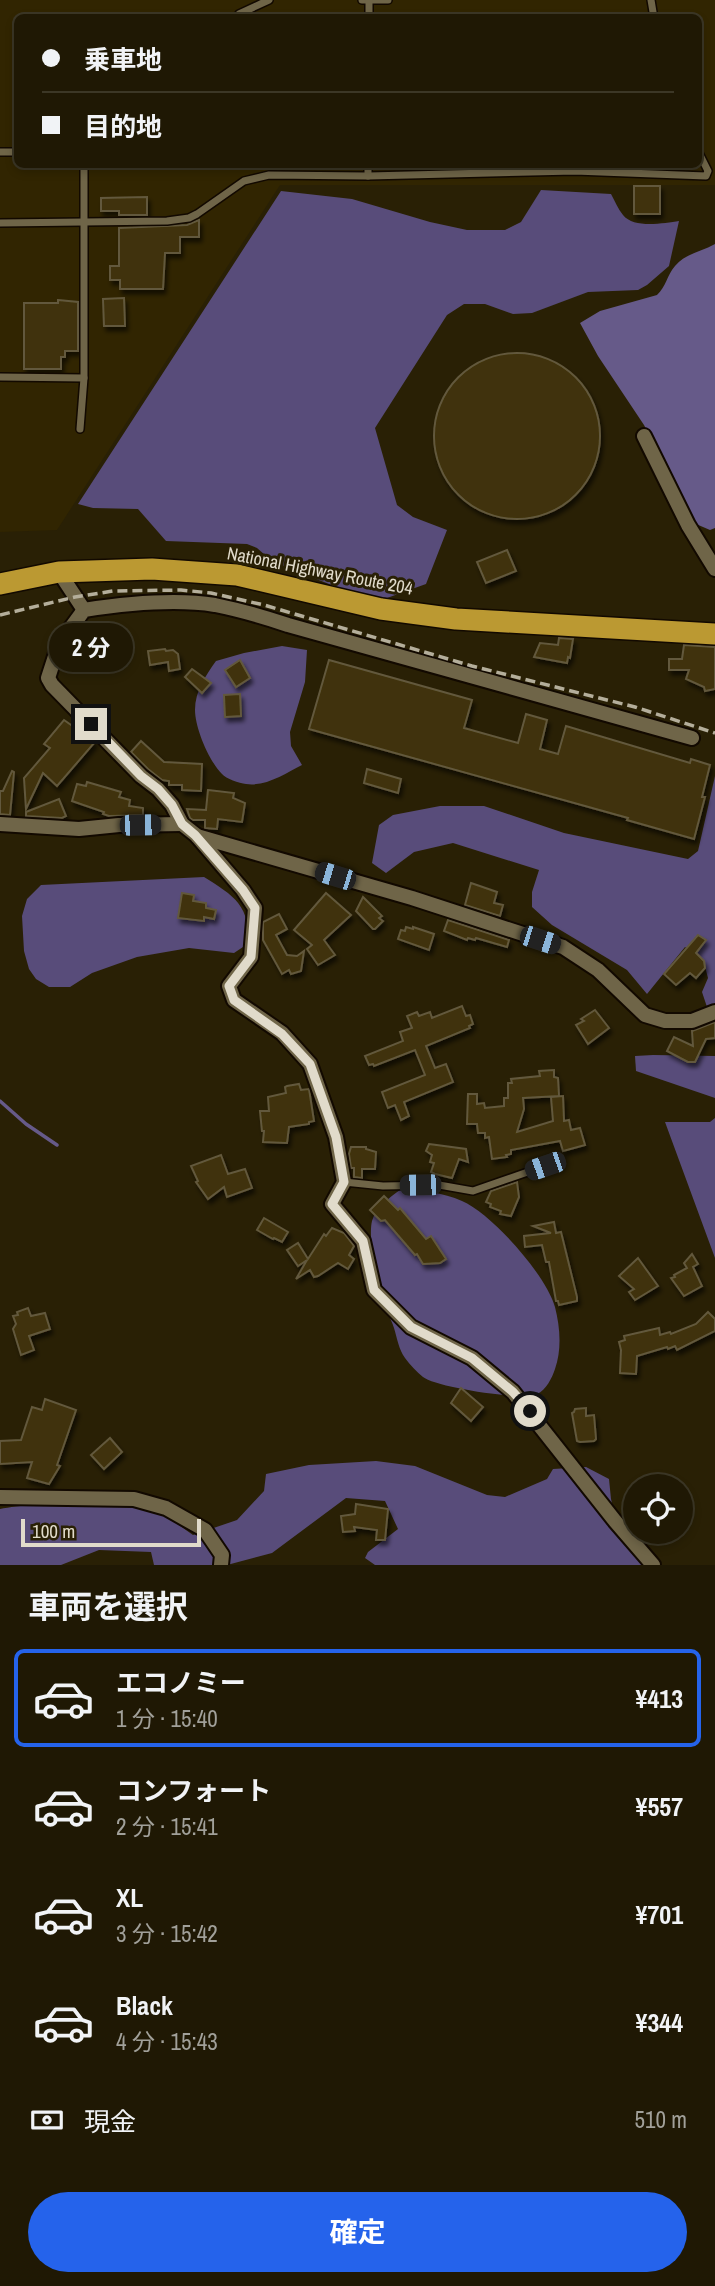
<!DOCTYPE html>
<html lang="ja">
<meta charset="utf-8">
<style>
:root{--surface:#1f1804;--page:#2c2513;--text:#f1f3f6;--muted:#a1a09a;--line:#3c3726;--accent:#2563eb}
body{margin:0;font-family:"Archivo Narrow","Noto Sans JP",sans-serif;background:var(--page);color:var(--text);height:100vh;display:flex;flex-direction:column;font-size:26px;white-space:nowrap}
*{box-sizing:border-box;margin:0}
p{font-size:23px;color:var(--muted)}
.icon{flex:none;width:38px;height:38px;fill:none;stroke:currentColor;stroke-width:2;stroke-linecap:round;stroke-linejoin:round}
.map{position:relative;height:1565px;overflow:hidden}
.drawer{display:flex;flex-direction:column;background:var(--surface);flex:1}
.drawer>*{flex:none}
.hud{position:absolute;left:14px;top:14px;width:688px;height:154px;border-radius:10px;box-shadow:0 4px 10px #0003,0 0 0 2px var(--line);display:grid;align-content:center;height:154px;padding:0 28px;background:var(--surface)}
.controls{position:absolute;left:623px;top:1474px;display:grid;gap:14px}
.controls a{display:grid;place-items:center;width:70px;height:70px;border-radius:50%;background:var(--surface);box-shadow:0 4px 10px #0003,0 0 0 2px var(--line);font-size:35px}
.scale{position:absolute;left:21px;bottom:18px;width:180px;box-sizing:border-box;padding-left:7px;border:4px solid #e1dbcb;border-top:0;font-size:19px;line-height:24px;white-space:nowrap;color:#e1dbcb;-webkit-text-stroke:5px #292005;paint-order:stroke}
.end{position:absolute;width:32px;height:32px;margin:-16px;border:9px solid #e1dbcb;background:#111;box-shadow:0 0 0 4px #111}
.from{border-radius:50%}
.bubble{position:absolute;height:49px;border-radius:24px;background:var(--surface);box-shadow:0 4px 10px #0003,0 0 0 2px var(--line);font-size:23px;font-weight:700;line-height:49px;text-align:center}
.car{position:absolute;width:21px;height:42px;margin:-21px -10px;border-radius:9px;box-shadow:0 0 5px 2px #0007;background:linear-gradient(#222 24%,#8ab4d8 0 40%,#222 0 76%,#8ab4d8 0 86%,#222 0)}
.hud b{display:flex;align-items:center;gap:24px;height:66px;font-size:26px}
.hud b+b{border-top:2px solid var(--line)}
.hud i{width:18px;height:18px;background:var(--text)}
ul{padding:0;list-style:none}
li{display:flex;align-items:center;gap:21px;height:98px;margin:0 14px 10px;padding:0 14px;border:4px solid transparent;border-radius:10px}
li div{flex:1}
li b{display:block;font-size:26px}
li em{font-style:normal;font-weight:700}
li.current{border-color:var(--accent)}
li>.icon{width:63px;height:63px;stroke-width:1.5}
h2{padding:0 28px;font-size:32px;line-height:84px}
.pay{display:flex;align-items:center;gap:18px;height:77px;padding:0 28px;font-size:26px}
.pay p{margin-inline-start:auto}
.button{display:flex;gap:14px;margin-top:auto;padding:14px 28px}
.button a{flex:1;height:80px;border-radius:42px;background:var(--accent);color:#fff;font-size:28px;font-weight:700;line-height:80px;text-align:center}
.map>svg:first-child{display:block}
</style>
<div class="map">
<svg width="715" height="1565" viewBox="0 0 715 1565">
<defs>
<filter id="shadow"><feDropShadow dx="2.5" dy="4.5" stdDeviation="2" flood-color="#0009"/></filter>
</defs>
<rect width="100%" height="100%" fill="#292005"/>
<path fill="#312501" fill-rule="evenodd" d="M0 0H715V185H280L57 530 0 532ZM18 18H698V164H18Z"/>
<g fill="#584c7a">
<path d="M541 190 611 194C615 201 618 209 623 215 634 229 664 223 679 221L669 266 647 285 638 290 588 292 532 313 513 314 485 304H464L447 315 375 428 397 505 413 517 447 530 426 584 387 598 357 595 273 562 257 548 247 544 166 541 138 509 93 508 78 504 281 191 352 199 430 222 467 230H505L521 222Z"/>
<path d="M282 646 307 650 305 682 290 732 291 746 302 765C286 773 266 787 246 784 239 783 226 779 222 774 209 761 195 728 195 710 195 691 206 675 216 661L244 653Z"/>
<path d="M715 776V1031L702 992 708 978 703 959 685 947 647 994 627 970 552 925 532 907V892L539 870 453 843 414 852 386 873 372 863 379 825 393 815 440 806H484L564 833 688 859 698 851Z"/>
<path d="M204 877C233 895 253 907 246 945L234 953 189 948 137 957 92 973 70 987H49L36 979 29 969 24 951 22 916 27 899 41 885Z"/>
<path d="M653 1055 715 1056V1098L636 1071 635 1056Z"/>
<path d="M715 1118V1258L665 1122H710Z"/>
<path d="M400 1190C421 1191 443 1192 462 1201 492 1214 546 1275 555 1307 560 1327 562 1349 555 1369 552 1378 546 1390 537 1394 522 1401 435 1387 423 1377 417 1372 410 1365 405 1358 399 1350 397 1338 394 1328 391 1318 385 1309 381 1299 376 1283 368 1237 372 1221 376 1207 389 1198 400 1190Z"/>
<path d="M376 1461 415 1466 487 1495 505 1497 547 1479 553 1469 586 1467 609 1479 611 1499 621 1541 643 1565H375L365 1558 368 1552 398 1529 385 1501 346 1498 272 1553 227 1565H154L151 1552 99 1550 61 1565H0V1509C35 1502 123 1498 156 1511 169 1517 181 1527 193 1535L237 1520 264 1491 266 1474 309 1465Z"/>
</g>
<path fill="#665a89" d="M715 244V528L710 530 696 524 644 425 598 356 580 323 600 311 657 295C666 287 667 275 675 266 686 253 701 252 715 244Z"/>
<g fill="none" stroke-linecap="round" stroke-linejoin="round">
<path stroke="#665a89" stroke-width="3.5" d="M0 1101 26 1124 57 1145"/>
</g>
<g fill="#3f3208" stroke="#62583c" stroke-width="2" filter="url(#shadow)">
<rect x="634" y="186" width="26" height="28"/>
<path d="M147 197V215H119V211H101V198Z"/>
<path d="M199 220V237H180V253H165L163 289H120V280H110V266H119V228L187 225Z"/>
<path d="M124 298 125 326H104L103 299Z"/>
<path d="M58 300 78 302V351H65V357H61V369H24V303H58Z"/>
<circle cx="517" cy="436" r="83"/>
<path d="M507 550 516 571 486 583 477 562Z"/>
<path d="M123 635 126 649 120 651 121 654 115 656V658L100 661 99 657 91 659 89 653 85 652 83 643Z"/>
<path d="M559 638 573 639 570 658 568 657 567 663 534 657 540 643 558 645Z"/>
<path d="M684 645 715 647V689L705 691 704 687 686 679 689 670H669V659H682Z"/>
<path d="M165 649 166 651 173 650 178 654 180 669 169 671 168 662 150 665 148 651Z"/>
<path d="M240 660 250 678 236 687 225 670Z"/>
<path d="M329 660 472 700 464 728 518 743 526 714 547 720 540 749 558 754 566 726 690 763 691 759 710 765 702 797H705L694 839 627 820 628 818 309 729Z"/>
<path d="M192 669 211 683 202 693 185 677Z"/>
<path d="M240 694 241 716 225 717 224 695Z"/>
<path d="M64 720 95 742 57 786 43 773 26 809 24 778 50 748 44 744Z"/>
<path d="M141 741 164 762 202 764 201 791 182 790V785H169V781L162 780 148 769 131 752Z"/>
<path d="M367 769 401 779 398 793 364 783Z"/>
<path d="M12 771 14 772 10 815 0 814V791H3Z"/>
<path d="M87 782 121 792 119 797 130 800 129 806 143 808V815L109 816 103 814 104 812 72 801 77 784 86 786Z"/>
<path d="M208 790 234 793 233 798 245 803 242 822 218 819 217 829 205 828V820H193L190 818 187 809 206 810Z"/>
<path d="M59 799 66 816 62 818 26 816V812Z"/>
<path d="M471 883 497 892 494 903 503 905 500 916 465 905Z"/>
<path d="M182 893 194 895 193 901 206 903V908L216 910 214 919 204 917V921L178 918Z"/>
<path d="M326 893 351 915 324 940 335 955 318 965 307 949 312 945 294 930Z"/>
<path d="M363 897 382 916 379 918 383 921 375 929H373L356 911Z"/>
<path d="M279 914 287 929 276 935 287 955 297 956 304 951 301 971 291 974 289 970 282 974 263 940V922Z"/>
<path d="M448 920 509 940 507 947 476 938 475 940 468 938 467 940 444 931Z"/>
<path d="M406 927 413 929V927L434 934 429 950 398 939 401 930 405 931Z"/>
<path d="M698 935 706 940 696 953 704 961 705 968 696 978 690 973 676 985 664 974Z"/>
<path d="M462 1006 466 1016 470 1015 473 1024 469 1026 470 1028 426 1046 435 1068 446 1064 453 1082 404 1102 409 1116 401 1120 395 1105 388 1108 382 1092 425 1075 415 1050 374 1066 373 1064 369 1065 365 1056 403 1041 400 1032 412 1028 407 1016 417 1012 419 1016 430 1012 432 1018Z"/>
<path d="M595 1010 609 1028 588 1044 576 1025 584 1021 581 1019Z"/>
<path d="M715 1022V1038L706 1039 695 1062H688L667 1051 674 1037 693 1046 692 1031Z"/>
<path d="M554 1070V1077L558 1078 559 1096 523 1098 524 1109 517 1132 553 1121 551 1097 563 1096 564 1121 569 1120 571 1130 580 1128 585 1145 563 1151 560 1141 511 1150V1154L506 1155 507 1157 492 1159 489 1137 485 1138V1133H478L477 1124H467L468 1094H477V1104L484 1103 485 1108 504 1106V1098H508V1083H512L511 1079 540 1076 539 1071Z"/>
<path d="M299 1084 301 1090 309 1089 314 1121 309 1122V1124L289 1127 287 1143 263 1142 264 1131H262L260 1111H269L268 1097 286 1093 285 1087 287 1086Z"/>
<path d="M429 1144 466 1149 468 1162 459 1159 452 1178 435 1174 431 1172 434 1163 430 1162 432 1155 426 1151Z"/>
<path d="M351 1147H366V1149L376 1152 375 1169H362V1178L354 1177V1168H351L349 1154Z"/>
<path d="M221 1155 228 1174 245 1169 252 1188 227 1197 224 1187 208 1199 196 1182 198 1181 191 1166Z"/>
<path d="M517 1182 519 1197 511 1216 500 1214 501 1211 490 1207 491 1204 486 1202 491 1191Z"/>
<path d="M384 1196 398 1210 400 1208 426 1239 431 1236 446 1259 440 1263 423 1264 417 1254 415 1255 385 1220 381 1221 370 1210Z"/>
<path d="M264 1218 288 1232 282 1242 274 1238 273 1239 257 1230Z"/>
<path d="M554 1222 556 1233 561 1232 577 1297V1301L559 1305 558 1301H556L549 1262H546L542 1245 525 1247 524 1236 551 1233 533 1226Z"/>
<path d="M332 1228 344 1233 354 1246 349 1255 354 1259 348 1269 338 1263 318 1276 314 1277 310 1270 296 1279 307 1260 298 1266 287 1250 298 1243 308 1259 324 1234 326 1236Z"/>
<path d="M692 1254 698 1264 693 1267 702 1286 684 1296 671 1278 675 1277 674 1275 687 1268 684 1263Z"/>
<path d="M638 1258 658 1286 635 1300 629 1292 634 1289 619 1276Z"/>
<path d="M28 1308 31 1316 45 1313 50 1329 29 1336 34 1350 21 1355 13 1329 16 1324 13 1316 18 1315 17 1312Z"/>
<path d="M708 1312 715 1319V1331L677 1350 675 1346 668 1349 667 1347 637 1356 636 1374 620 1373 621 1350 619 1342 625 1340 624 1336 659 1328 660 1335 670 1332 671 1334 696 1324Z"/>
<path d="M461 1388 483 1407 471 1421 451 1403Z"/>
<path d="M45 1399 76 1410 57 1465 60 1466 49 1484 27 1478 32 1462 0 1464V1441L21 1440 32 1407 42 1410Z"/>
<path d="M586 1408V1416L594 1415 596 1439 594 1441 580 1442 577 1441 572 1413 574 1412 575 1409Z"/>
<path d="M110 1438 122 1452 104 1469 91 1455Z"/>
<path d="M356 1504 388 1509 385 1540H376L377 1530 354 1527 355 1531 343 1532 341 1516 355 1514Z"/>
</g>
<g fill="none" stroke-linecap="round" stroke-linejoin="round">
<defs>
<g id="lane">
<path d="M362 0H388"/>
<path d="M651 0 654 18"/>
<path d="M239 18V14L269 0"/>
<path d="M369 18V0"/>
<path d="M0 152H18"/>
<path d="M368 176V164"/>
<path d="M0 223 167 221 189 218 197 214 244 181 269 175 368 176 575 171 706 176 708 171 698 151"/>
<path d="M0 377 84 378"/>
<path d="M80 429 84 378V164"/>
<path d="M344 1182 383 1186 439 1185 473 1191 545 1166"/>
</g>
<g id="street">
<path d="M644 436 688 525 715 569"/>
<path d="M59 572 84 610"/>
<path d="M0 824 79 829 119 825 182 824"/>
<path d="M197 836 412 898 563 947 598 970 645 1015 665 1021H692L715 1012"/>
<path d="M0 1497 134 1499 166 1508 205 1530 222 1555 221 1565"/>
<path d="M653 1565 615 1521 513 1392 472 1358 411 1327 374 1290 363 1241 332 1204 344 1182 336 1137 310 1064 282 1033 234 1000 229 986 251 957 255 908 243 890 196 835 182 824 172 805 158 789 141 776 52 685 48 678 59 644 84 610C123 604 177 599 215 605 240 610 264 617 288 625L692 738"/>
</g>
<path id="highway" d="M0 584 59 572 152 569 237 575 381 609 456 619 715 634"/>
</defs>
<use href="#lane" stroke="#120900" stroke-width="10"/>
<use href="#street" stroke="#120900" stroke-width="18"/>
<use href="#highway" stroke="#120900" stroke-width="24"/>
<use href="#lane" stroke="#6f6548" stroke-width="7"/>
<use href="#street" stroke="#6f6548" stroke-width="14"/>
<use href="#highway" stroke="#bb9932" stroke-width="21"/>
<path stroke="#b4ae9b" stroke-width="3.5" stroke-dasharray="10 5" stroke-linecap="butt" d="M0 615 75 597 113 591 181 590 211 593 264 605 472 666 635 707 715 733"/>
</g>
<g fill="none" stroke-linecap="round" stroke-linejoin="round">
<path stroke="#e1dbcb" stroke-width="9" d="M91 724 141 776 158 789 172 805 182 824 195 835 243 890 255 908 251 957 229 986 234 1000 282 1034 310 1064 336 1137 344 1182 332 1204 363 1241 374 1290 411 1327 472 1358 513 1392 530 1411"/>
</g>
<g text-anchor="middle" stroke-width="6" stroke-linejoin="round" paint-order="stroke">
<g font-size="18" fill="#e1dbcb" stroke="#292005">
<text transform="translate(320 571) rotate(11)" y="6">National Highway Route 204</text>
</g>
</g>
</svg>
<div class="controls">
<a><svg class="icon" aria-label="locate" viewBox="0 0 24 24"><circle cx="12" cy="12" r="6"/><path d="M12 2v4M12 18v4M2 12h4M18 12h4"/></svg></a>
</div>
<div class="scale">100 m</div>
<i class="end from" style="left:530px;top:1411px"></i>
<i class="end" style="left:91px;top:724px"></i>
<div class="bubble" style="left:49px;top:623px;width:84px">2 分</div>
<i class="car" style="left:140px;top:825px;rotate:89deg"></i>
<i class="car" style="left:335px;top:876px;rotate:287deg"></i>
<i class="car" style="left:540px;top:940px;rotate:108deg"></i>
<i class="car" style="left:545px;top:1166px;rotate:251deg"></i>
<i class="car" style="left:420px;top:1185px;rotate:269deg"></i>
<div class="hud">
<b><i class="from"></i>乗車地</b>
<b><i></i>目的地</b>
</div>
</div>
<section class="drawer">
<h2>車両を選択</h2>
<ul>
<li class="current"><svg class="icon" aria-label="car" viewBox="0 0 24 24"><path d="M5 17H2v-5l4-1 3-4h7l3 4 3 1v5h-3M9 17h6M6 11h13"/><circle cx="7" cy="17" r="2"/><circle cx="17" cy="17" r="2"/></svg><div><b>エコノミー</b><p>1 分 · 15:40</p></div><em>¥413</em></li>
<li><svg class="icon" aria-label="car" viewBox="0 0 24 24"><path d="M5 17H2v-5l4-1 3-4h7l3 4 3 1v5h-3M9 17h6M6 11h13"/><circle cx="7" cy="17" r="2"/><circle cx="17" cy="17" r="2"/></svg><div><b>コンフォート</b><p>2 分 · 15:41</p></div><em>¥557</em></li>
<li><svg class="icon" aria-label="car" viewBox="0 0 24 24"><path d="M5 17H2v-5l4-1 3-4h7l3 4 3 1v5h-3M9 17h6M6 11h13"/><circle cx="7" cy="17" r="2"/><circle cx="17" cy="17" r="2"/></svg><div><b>XL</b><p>3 分 · 15:42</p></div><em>¥701</em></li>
<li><svg class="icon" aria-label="car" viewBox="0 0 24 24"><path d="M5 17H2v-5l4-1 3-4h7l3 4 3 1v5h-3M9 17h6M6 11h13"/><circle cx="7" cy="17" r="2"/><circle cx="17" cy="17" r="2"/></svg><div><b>Black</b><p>4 分 · 15:43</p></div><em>¥344</em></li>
</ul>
<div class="pay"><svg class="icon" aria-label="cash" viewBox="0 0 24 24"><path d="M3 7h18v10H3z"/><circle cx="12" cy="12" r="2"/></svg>現金<p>510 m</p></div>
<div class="button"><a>確定</a></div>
</section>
